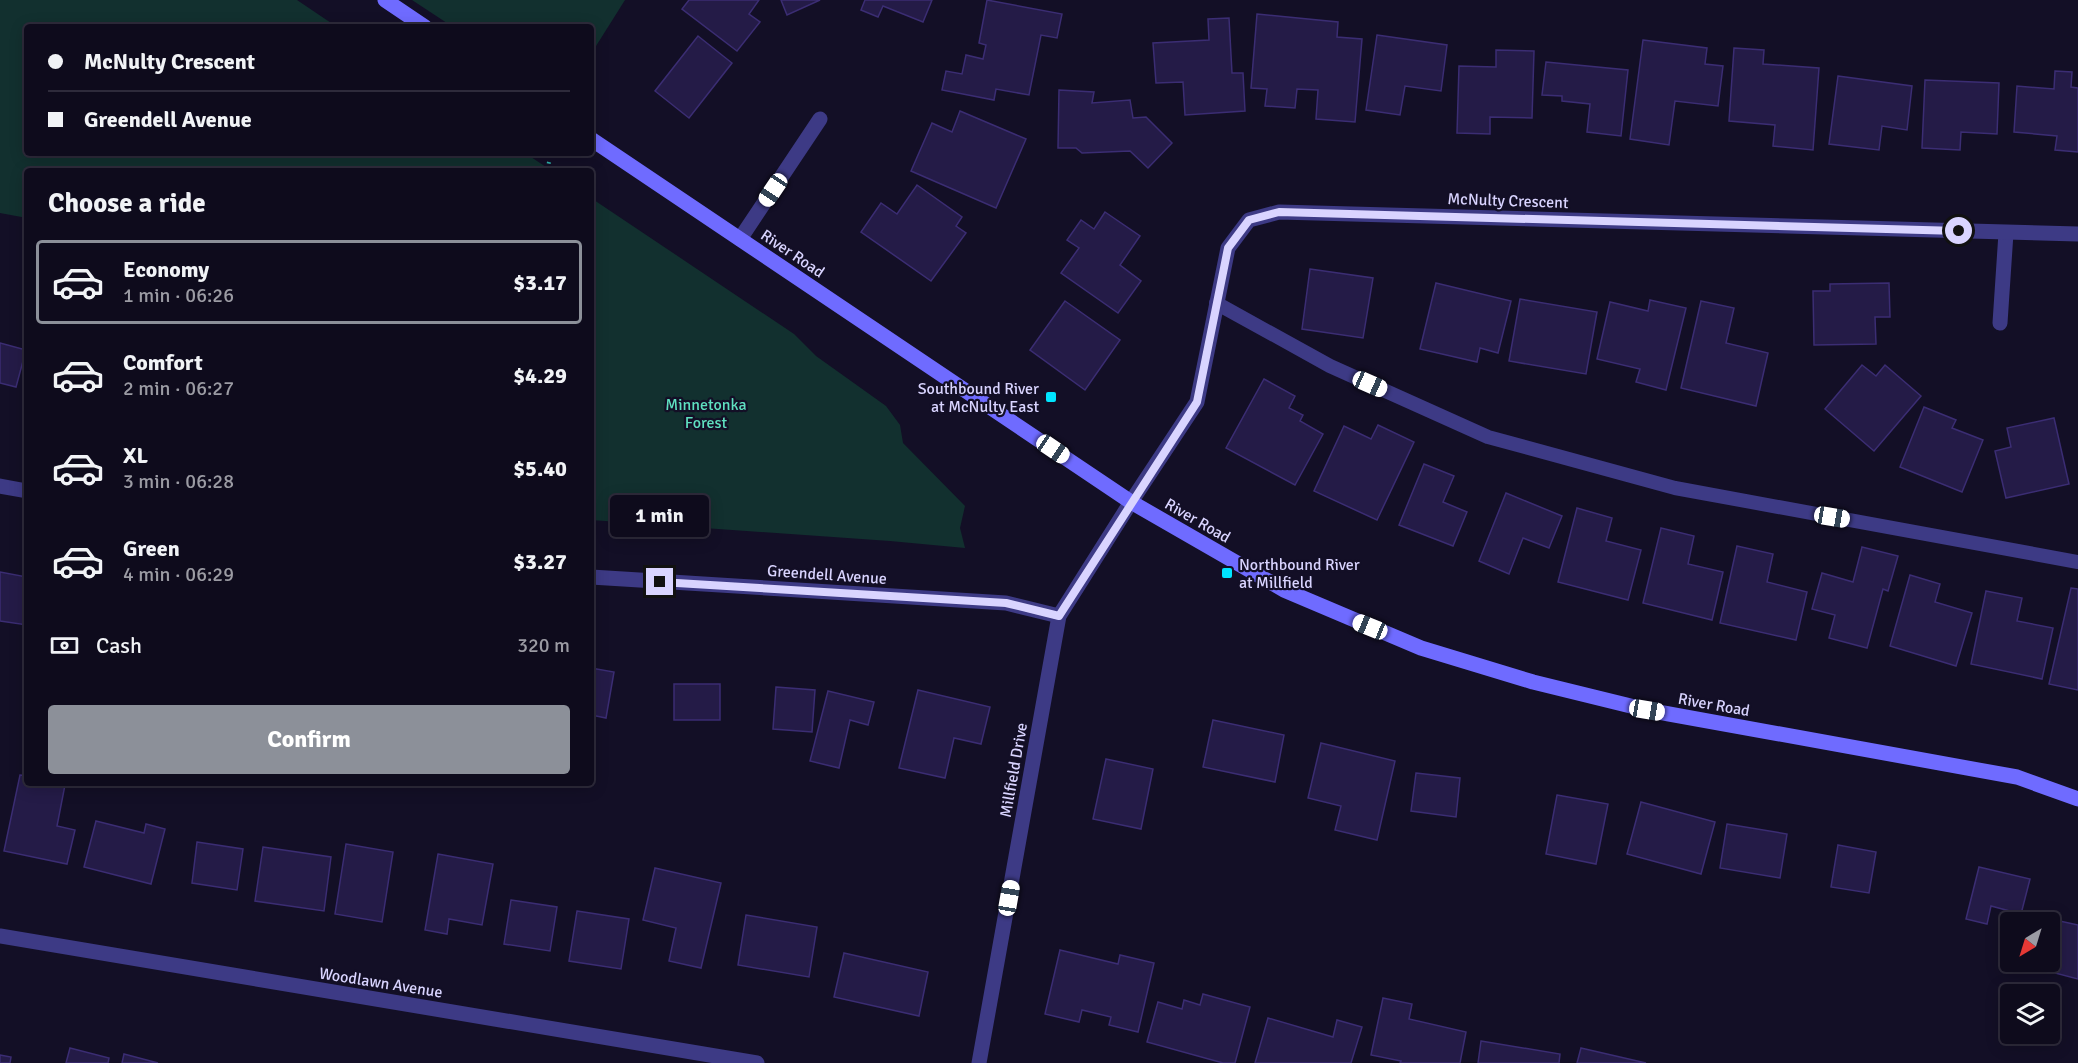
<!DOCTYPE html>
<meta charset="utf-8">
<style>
:root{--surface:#0e0b1c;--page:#171425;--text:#f1f3f6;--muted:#9b9ba3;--line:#2e2b3b;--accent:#8c9099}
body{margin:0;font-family:Signika,sans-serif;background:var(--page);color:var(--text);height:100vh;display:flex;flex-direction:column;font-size:22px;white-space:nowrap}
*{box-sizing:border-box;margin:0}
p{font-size:20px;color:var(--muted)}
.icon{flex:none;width:33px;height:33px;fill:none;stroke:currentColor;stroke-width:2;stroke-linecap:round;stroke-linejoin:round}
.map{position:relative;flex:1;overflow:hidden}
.side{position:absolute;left:24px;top:168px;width:570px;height:618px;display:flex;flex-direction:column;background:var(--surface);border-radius:6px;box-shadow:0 3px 15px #0003,0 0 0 2px var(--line)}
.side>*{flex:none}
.hud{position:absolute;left:24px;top:24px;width:570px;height:132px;border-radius:6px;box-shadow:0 3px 15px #0003,0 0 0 2px var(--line);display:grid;align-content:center;height:132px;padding:0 24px;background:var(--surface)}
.needle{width:39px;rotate:218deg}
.fabs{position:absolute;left:2000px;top:912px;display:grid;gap:12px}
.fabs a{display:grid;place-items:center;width:60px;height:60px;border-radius:6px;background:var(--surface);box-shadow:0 3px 15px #0003,0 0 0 2px var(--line);font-size:30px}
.end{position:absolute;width:27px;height:27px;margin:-14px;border:8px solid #d9d4ff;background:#111;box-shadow:0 0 0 3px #111}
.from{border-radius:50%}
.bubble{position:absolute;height:42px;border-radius:6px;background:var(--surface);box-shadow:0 3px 15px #0003,0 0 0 2px var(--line);font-size:20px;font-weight:800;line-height:42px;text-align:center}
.car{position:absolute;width:18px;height:36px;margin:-18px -9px;border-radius:8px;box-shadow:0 0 4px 2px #0007;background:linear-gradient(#fff 24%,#345 0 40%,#fff 0 76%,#345 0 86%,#fff 0)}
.hud b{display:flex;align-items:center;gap:21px;height:57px;font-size:22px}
.hud b+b{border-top:2px solid var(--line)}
.hud i{width:15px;height:15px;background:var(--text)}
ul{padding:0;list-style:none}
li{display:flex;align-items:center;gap:18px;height:84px;margin:0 12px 9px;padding:0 12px;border:3px solid transparent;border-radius:6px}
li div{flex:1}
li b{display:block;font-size:22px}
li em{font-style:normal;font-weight:800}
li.active{border-color:var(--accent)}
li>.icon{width:54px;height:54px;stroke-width:1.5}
h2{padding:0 24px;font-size:27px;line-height:72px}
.pay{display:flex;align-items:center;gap:15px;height:66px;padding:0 24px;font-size:22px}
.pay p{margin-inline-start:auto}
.cta{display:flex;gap:12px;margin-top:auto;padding:12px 24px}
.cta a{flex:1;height:69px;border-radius:6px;background:var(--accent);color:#fff;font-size:24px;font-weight:800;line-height:69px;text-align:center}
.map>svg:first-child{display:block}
</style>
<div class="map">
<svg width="2078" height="1063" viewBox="0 0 2078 1063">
<rect width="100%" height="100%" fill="#130f26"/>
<g fill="#12302f">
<path d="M0 0H297L337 27H27V153H525L552 171H27V218L0 213Z"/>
<path d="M412 0H625L591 54V27H453Z"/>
<path d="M591 198 794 334 816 356 886 406 900 425 903 443 965 506 960 528 965 548 890 541 591 520Z"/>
</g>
<g fill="#241b47" stroke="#3b2d73" stroke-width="1.5">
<path d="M689 0H759L749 14 760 22 737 51 682 9Z"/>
<path d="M781 0H820L787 15Z"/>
<path d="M865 0H932L923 22 883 6 878 17 861 10Z"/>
<path d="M987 0 1062 14 1057 38 1041 35 1029 95 996 89 994 100 942 90 946 71 962 74 966 55 983 59 986 45 979 43Z"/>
<path d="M1257 14 1338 22 1337 37 1362 39 1355 122 1316 119 1318 90 1297 89 1295 108 1265 106 1267 89 1251 88Z"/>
<path d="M1229 18 1232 73H1243L1245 111 1185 115 1183 82 1156 83 1153 43 1209 40 1208 19Z"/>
<path d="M1377 35 1447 45 1441 91 1405 86 1400 115 1366 110Z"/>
<path d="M698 36 732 63 689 118 655 91Z"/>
<path d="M1643 40 1707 48 1705 64 1723 66 1718 106 1675 101 1669 145 1630 139Z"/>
<path d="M1734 48 1764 50 1763 64 1819 68 1813 150 1773 146 1775 125 1729 121Z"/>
<path d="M1496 50 1534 51 1532 118 1490 117V134L1457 133 1459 66 1496 67Z"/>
<path d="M1546 62 1628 70 1621 136 1587 132 1590 104 1562 101V96L1542 95Z"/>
<path d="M2055 71 2072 72 2071 87 2078 88V152L2055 150 2057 136 2014 132 2017 86 2054 89Z"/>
<path d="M1838 76 1912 86 1907 130 1882 126 1879 150 1829 144Z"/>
<path d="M1925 80 1999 83 1997 134 1961 132 1960 150 1922 148Z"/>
<path d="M1059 90 1094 92 1092 103 1130 100 1133 118 1146 117 1172 143 1148 168 1130 151 1082 153 1076 148H1058Z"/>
<path d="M960 111 1026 139 996 208 911 171 932 123 952 132Z"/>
<path d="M917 185 962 217 956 226 966 233 931 281 861 232 881 203 897 214Z"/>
<path d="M1105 212 1140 236 1120 265 1141 281 1118 313 1061 273 1079 248 1067 240 1081 220 1094 229Z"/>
<path d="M1310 269 1373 278 1363 338 1302 329Z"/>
<path d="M1436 283 1511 301 1498 353 1480 348 1477 362 1420 349Z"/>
<path d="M1889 283 1890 317H1875L1876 344 1814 345 1813 291H1830V284Z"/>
<path d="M1520 299 1597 312 1586 374 1509 361Z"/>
<path d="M1650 300 1686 308 1666 390 1636 382 1640 369 1597 359 1610 302 1648 311Z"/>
<path d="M1065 301 1120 340 1085 390 1030 350Z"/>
<path d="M1701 301 1734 308 1726 343 1768 353 1756 406 1681 388Z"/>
<path d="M0 343 26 350 16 387 0 383Z"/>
<path d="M1862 365 1876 376 1885 365 1921 396 1874 451 1825 409Z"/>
<path d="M1264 379 1295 396 1289 408 1303 415 1300 421 1323 434 1295 485 1226 448Z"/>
<path d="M1924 407 1956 420 1952 428 1983 440 1962 492 1900 467Z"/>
<path d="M2054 418 2069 484 2006 498 1995 451 2011 447 2007 428Z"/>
<path d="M1378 425 1414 442 1377 520 1314 491 1344 426 1371 439Z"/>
<path d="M1424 464 1454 476 1443 502 1467 512 1453 546 1399 525Z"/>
<path d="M1506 493 1562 516 1549 548 1523 538 1509 574 1479 561Z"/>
<path d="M1577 508 1612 518 1606 541 1641 550 1628 600 1558 582Z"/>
<path d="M1661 528 1694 536 1688 564 1723 572 1712 620 1643 603Z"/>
<path d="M1737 546 1773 554 1767 582 1807 592 1796 640 1720 623Z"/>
<path d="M1862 547 1898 556 1888 591 1883 589 1867 648 1829 638 1835 615 1812 609 1822 573 1853 582Z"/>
<path d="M0 572 27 577V625L0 621Z"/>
<path d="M1910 575 1940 584 1935 602 1972 613 1956 666 1890 646Z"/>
<path d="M2071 588 2078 589V690L2049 684Z"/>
<path d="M1986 591 2022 598 2017 621 2053 628 2042 679 1971 664Z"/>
<path d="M591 668 614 672 606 718 591 715Z"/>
<rect x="674" y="684" width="46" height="36"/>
<path d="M776 687 815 690 812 732 773 729Z"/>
<path d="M918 690 990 707 981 744 954 738 945 778 899 768Z"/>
<path d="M828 691 874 702 868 725 850 720 839 768 810 761Z"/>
<path d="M1213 720 1284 735 1275 782 1203 767Z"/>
<path d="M1321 743 1395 761 1377 840 1335 830 1341 806 1308 798Z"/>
<path d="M1106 759 1153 769 1141 829 1093 819Z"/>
<path d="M1416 773 1460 778 1456 817 1411 811Z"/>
<path d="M20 775 27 776V783L65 785 57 826 75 830 67 864 4 851Z"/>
<path d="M1557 795 1608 804 1596 864 1546 854Z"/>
<path d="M1641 802 1715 822 1701 874 1627 854Z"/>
<path d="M96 821 144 833 146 824 165 829 151 884 84 867Z"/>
<path d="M1727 824 1787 834 1780 878 1720 868Z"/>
<path d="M197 842 243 849 237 890 192 883Z"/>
<path d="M346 844 393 852 382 922 335 914Z"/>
<path d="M1838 845 1876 852 1869 893 1831 887Z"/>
<path d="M263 847 331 857 324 911 255 901Z"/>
<path d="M438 854 493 864 482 925 449 919 447 934 425 930Z"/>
<path d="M1979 867 2030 879 2021 914 1991 906 1987 924 1966 919Z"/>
<path d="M655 868 721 883 701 968 669 961 676 928 643 920Z"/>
<path d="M511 900 557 907 550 951 504 944Z"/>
<path d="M577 911 629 919 621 969 569 961Z"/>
<path d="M746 915 817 927 809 977 738 965Z"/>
<path d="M2037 916 2078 925V979L2055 973 2058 958 2049 956V922H2035Z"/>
<path d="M1060 950 1118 964 1120 955 1154 963 1138 1032 1109 1025 1111 1017 1082 1010 1079 1022 1045 1014Z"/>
<path d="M844 953 928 972 919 1016 834 997Z"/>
<path d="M1203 994 1250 1007 1235 1063H1223L1147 1042 1158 1002 1182 1009 1184 1000 1200 1005Z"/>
<path d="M1383 998 1412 1004 1409 1019 1466 1032 1460 1063H1400L1401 1061 1371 1055Z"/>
<path d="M1268 1018 1333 1037 1337 1020 1362 1027 1351 1063H1255Z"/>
<path d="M1481 1041 1560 1054 1559 1063H1478Z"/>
<path d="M70 1048 109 1058 108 1063H66Z"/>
<path d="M1581 1048 1646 1063H1577Z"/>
<path d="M124 1054 158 1063H122Z"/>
<path d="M0 1055 11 1057 10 1063H0Z"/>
</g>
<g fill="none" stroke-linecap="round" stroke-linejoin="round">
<path stroke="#2fb8b0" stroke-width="4" stroke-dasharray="3 4.5" stroke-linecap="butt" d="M547 171 549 162"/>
<path stroke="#3d3a85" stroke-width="14" d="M1216 303 1330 366 1488 437 1675 488 2078 562"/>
<g stroke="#3d3a85" stroke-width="15">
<path d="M740 239 820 119"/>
<path d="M2000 323 2006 233"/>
<path d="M0 486 27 491"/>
<path d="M591 577 1006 603 1059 616"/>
<path d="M0 936 757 1063"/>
<path d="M979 1063 1059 616 1131 502 1197 402 1228 248 1249 220 1279 212 2078 234"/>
</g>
<g stroke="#6f6bff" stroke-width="15">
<path d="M385 0 425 27"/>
<path d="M591 139 1131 502 1284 590 1421 648 1533 682 1647 710 2017 777 2078 799"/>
</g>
</g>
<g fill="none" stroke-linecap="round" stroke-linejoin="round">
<path stroke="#d9d4ff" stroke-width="8" d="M660 582 1006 603 1059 616 1197 402 1228 248 1249 220 1279 212 1959 231"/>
</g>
<g fill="#00e5ff" stroke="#130f26" stroke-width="2">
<rect x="1045" y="391" width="12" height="12" rx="3"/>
<rect x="1221" y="567" width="12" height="12" rx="3"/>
</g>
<g text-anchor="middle" stroke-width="4.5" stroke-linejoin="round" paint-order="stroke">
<g font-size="16" fill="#d9d4ff" stroke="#130f26">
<text transform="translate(1508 200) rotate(2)" y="6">McNulty Crescent</text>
<text transform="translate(793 253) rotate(34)" y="6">River Road</text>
<text transform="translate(1198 520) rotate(30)" y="6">River Road</text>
<text transform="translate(827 574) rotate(4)" y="6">Greendell Avenue</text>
<text transform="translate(1714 704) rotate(10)" y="6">River Road</text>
<text transform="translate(1013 770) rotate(-80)" y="6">Millfield Drive</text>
<text transform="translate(381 982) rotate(9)" y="6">Woodlawn Avenue</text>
</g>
<g font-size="16" fill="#d9d4ff" stroke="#130f26" text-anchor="end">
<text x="1039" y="394">Southbound River<tspan x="1039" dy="18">at McNulty East</tspan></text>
<text x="1239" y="570" text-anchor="start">Northbound River<tspan x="1239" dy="18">at Millfield</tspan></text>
</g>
<g font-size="16" fill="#5fe0c0" stroke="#130f26">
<text x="706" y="410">Minnetonka<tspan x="706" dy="18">Forest</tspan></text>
</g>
</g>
</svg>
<div class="fabs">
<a><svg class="needle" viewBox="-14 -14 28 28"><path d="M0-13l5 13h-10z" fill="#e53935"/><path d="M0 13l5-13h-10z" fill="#9b9ba3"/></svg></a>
<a><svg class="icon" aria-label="layers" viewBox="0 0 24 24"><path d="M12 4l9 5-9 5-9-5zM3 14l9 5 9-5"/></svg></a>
</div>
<i class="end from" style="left:1959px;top:231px"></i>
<i class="end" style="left:660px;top:582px"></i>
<div class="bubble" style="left:610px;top:495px;width:99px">1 min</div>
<i class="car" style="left:773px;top:190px;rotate:214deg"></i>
<i class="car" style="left:1370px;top:384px;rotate:114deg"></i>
<i class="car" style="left:1053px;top:449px;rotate:124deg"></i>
<i class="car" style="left:1832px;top:517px;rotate:100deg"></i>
<i class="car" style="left:1370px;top:627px;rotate:292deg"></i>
<i class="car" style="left:1647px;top:710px;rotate:100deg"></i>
<i class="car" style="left:1009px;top:898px;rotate:10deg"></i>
<div class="hud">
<b><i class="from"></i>McNulty Crescent</b>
<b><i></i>Greendell Avenue</b>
</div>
<section class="side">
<h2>Choose a ride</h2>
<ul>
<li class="active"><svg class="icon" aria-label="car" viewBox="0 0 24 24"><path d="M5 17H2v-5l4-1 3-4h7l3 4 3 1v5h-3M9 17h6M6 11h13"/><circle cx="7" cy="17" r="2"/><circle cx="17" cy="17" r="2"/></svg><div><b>Economy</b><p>1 min · 06:26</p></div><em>$3.17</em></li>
<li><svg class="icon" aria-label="car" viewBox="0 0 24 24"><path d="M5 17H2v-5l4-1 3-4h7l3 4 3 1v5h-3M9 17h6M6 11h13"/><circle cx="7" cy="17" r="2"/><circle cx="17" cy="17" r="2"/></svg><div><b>Comfort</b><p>2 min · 06:27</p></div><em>$4.29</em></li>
<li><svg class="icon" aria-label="car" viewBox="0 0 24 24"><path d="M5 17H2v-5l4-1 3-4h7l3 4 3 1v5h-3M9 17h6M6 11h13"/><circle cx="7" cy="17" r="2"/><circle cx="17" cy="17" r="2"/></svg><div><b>XL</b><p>3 min · 06:28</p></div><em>$5.40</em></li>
<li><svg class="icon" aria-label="car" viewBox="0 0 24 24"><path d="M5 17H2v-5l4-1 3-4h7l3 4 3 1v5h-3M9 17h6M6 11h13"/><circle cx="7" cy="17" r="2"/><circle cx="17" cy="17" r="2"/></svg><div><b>Green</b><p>4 min · 06:29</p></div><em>$3.27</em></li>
</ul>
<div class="pay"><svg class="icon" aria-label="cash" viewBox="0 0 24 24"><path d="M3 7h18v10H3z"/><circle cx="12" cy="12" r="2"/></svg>Cash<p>320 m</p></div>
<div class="cta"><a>Confirm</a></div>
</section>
</div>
